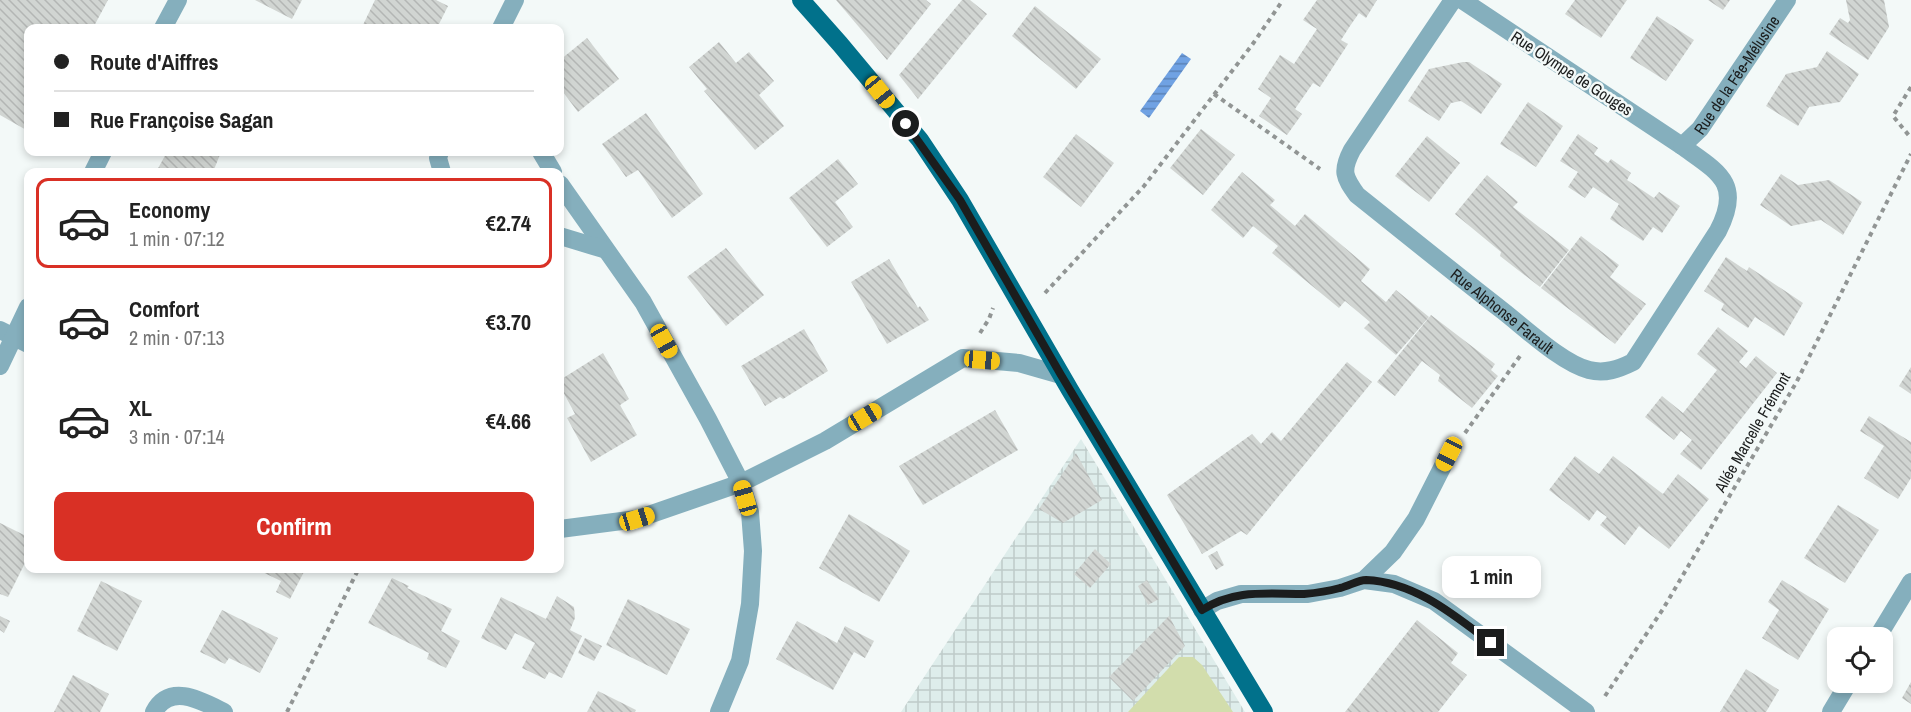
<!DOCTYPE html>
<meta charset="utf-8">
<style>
:root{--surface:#fff;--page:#f2f2f2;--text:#222;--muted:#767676;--line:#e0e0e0;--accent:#d93025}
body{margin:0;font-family:"Archivo Narrow",sans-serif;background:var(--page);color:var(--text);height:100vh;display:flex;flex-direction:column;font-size:22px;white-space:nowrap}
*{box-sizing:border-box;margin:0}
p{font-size:20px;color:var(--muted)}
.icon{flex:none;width:33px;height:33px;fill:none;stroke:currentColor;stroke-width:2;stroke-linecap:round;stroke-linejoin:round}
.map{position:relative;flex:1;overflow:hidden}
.sheet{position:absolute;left:24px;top:168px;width:540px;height:405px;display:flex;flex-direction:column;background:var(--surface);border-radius:12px;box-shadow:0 3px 9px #0003}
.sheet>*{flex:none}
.banner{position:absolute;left:24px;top:24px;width:540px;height:132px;border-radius:12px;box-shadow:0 3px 9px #0003;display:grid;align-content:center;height:132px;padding:0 30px;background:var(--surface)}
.controls{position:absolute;left:1827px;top:627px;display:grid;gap:12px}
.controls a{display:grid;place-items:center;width:66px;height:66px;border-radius:12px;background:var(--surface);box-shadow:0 3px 9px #0003;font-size:30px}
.end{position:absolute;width:27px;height:27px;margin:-14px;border:8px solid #1b1d1d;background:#fff;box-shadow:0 0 0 3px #fff}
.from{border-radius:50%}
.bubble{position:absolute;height:42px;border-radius:12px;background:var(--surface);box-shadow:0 3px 9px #0003;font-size:20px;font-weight:800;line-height:42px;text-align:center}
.car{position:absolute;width:18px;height:36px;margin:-18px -9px;border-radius:8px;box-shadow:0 0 4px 2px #0007;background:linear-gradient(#f5c518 24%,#345 0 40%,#f5c518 0 76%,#345 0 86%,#f5c518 0)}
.banner b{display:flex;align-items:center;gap:21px;height:57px;font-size:22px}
.banner b+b{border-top:2px solid var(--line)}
.banner i{width:15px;height:15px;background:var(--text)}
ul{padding:10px 0 0;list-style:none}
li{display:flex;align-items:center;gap:18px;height:90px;margin:0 12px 9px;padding:0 18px;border:3px solid transparent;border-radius:12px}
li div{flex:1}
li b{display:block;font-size:22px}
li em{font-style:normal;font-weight:800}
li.active{border-color:var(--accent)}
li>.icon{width:54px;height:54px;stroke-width:1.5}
.button{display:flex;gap:12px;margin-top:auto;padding:12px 30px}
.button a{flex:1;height:69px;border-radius:12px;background:var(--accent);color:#fff;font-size:24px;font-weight:800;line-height:69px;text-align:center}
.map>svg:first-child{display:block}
</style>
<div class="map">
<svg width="1911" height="712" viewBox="0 0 1911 712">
<defs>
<pattern id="industrial-grid" width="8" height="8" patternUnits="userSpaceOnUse" patternTransform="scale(1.5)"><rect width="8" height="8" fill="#deedeb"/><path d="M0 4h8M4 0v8" fill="none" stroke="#becbc9"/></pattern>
<pattern id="water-rules" width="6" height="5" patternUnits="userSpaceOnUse" patternTransform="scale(1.5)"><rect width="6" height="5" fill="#70a2e3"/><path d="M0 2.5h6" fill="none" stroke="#5b83b7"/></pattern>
<pattern id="building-back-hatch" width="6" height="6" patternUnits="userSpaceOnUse" patternTransform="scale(1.5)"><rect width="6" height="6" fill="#d1d5d2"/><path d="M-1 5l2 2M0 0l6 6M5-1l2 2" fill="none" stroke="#b3b6b4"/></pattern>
</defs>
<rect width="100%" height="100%" fill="#f3f9f8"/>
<path fill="url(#industrial-grid)" d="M1081 439 1245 712H901Z"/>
<path fill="#d2ddac" d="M1179 657H1193L1202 665 1233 712H1128Z"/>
<path fill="url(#water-rules)" d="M1182 53 1191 59 1149 118 1140 111Z"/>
<g fill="url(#building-back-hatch)">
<path d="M0 0H108L93 28H28V131L0 115Z"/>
<path d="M255 0H302L292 19Z"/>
<path d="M375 0H436L448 6 437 28H366L362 27Z"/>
<path d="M836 0H926L931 4 887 60Z"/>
<path d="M962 0H970L987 14 918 99 899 75Z"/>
<path d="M1317 0H1377L1366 18 1359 13 1350 26 1341 40 1348 44 1320 87 1313 83 1295 109 1302 114 1287 135 1259 116 1271 98 1258 89 1280 55 1294 64 1317 29 1303 20Z"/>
<path d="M1575 0H1627L1601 38 1565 14Z"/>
<path d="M1708 0H1730L1723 10Z"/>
<path d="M1846 0H1884L1889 27 1868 60 1829 34 1840 18 1848 23 1850 20Z"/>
<path d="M1035 6 1101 59 1076 89 1012 36Z"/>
<path d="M1657 16 1694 40 1666 81 1630 58Z"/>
<path d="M587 38 619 79 578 112 560 88V60Z"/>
<path d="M719 42 736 63 749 52 774 81 759 95 784 126 755 150 704 91 707 89 689 67Z"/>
<path d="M1827 51 1859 74 1840 102 1809 107 1798 126 1766 106 1786 74 1817 67Z"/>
<path d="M1463 62H1469L1502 84 1481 114 1461 101 1451 103 1439 121 1408 101 1429 69Z"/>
<path d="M1528 102 1563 126 1536 167 1500 144Z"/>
<path d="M646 113 703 194 672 218 638 170 626 177 602 144Z"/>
<path d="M1201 129 1235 155 1203 195 1170 168Z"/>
<path d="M1076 134 1114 163 1081 207 1043 177Z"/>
<path d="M1578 134 1598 148 1594 154 1608 163 1611 159 1631 173 1627 180 1654 198 1659 192 1680 206 1662 233 1653 227 1643 241 1610 219 1619 204 1593 187 1585 198 1568 187 1578 172 1560 161Z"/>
<path d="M1427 136 1460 163 1429 202 1395 176Z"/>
<path d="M167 152H192L200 155 202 152H221L213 172H156Z"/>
<path d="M838 159 858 184 835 202 853 227 827 247 789 198Z"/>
<path d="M1242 172 1275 200 1270 205 1295 226 1305 214 1370 269 1361 281 1386 302 1396 290 1429 317 1396 355 1364 328 1370 322 1345 301 1339 308 1272 253 1278 246 1253 226 1243 238 1211 210Z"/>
<path d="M1781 174 1798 185 1829 180 1862 202 1843 235 1821 220 1791 226 1760 205Z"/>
<path d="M1487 175 1518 202 1513 207 1569 250 1540 287 1500 256 1501 252 1455 214Z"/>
<path d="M1581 236 1619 265 1610 277 1646 304 1615 344 1541 288Z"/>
<path d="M726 248 764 295 726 326 687 277Z"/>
<path d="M1726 257 1747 271 1749 267 1803 303 1784 336 1755 317 1748 328 1721 310 1724 304 1704 291Z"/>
<path d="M889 259 918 308 920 306 929 320 887 344 851 282Z"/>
<path d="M1431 315 1495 364 1491 370 1498 376 1472 408 1438 381 1440 375 1422 361 1395 396 1377 382Z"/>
<path d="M1718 327 1748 351 1739 362 1746 368 1756 356 1777 373 1701 470 1680 454 1692 440 1681 431 1674 440 1645 417 1662 396 1683 413 1717 370 1697 354Z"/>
<path d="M804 329 828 371 783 399 780 397 765 406 741 366Z"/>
<path d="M603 353 629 399 620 405 637 435 591 462 567 418 575 414 560 386V380Z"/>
<path d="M1347 362 1372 382 1247 535 1241 531 1202 554 1167 495 1252 434 1261 444 1272 432 1281 441Z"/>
<path d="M1911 367V394L1899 386Z"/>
<path d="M995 410 1018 450 923 505 899 466Z"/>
<path d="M1869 416 1911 442V478L1898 499 1864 478 1884 446 1860 431Z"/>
<path d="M1076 453 1102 500 1063 523 1039 509Z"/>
<path d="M1575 456 1599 474 1613 456 1663 494 1678 474 1709 499 1669 549 1639 526 1625 545 1600 525 1607 517 1597 510 1589 521 1549 490Z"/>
<path d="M1838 505 1879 530 1845 583 1804 558Z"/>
<path d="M849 514 910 551 879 602 819 568Z"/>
<path d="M0 523 28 537V557L8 597 0 594Z"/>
<path d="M1095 549 1111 564 1090 588 1074 574Z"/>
<path d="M1217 551 1224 565 1216 570 1208 556Z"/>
<path d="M254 568H306L290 599 276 592 281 581Z"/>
<path d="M392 578 409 586 407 588 452 609 441 631 460 641 446 668 427 659 429 653 368 623Z"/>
<path d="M1147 580 1159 599 1148 605 1138 586Z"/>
<path d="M1782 580 1829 609 1798 660 1762 638 1779 610 1768 602Z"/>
<path d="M101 581 142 601 117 651 77 631Z"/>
<path d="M557 596 574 607 575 618 570 630 582 636 562 678 549 672 545 679 522 668 535 643 515 633 506 650 481 638 501 597 546 619Z"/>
<path d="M628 599 690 629 667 675 606 645Z"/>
<path d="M222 610 278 638 260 673 229 658 225 664 200 652Z"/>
<path d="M0 616 10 621 4 633 0 630Z"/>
<path d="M1169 616 1185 646 1133 701 1109 677Z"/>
<path d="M1417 620 1458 653 1451 663 1467 675 1438 712H1345Z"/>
<path d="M797 621 837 643 845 626 874 641 865 658 854 652 833 690 776 659Z"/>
<path d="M585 638 602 646 594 661 578 653Z"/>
<path d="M1746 669 1779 690 1766 712H1720Z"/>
<path d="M73 675 109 694 100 712H54Z"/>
<path d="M1911 682V704L1902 698Z"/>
<path d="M598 691 636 710 635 712H587Z"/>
</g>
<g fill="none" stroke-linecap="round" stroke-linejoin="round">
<g stroke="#919594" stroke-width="4" stroke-dasharray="4.5 4.5" stroke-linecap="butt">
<path d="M1911 87 1893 116 1911 138"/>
<path d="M1214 94 1320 169"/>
<path d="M1045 293 1144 186 1252 45 1283 0"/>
<path d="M980 333 989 319 993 308"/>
<path d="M1465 433 1520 356"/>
<path d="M1605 696 1663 609 1796 383 1911 154"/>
<path d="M287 712 359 568"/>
</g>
<g stroke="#85afbd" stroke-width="18">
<path id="s1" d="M1453 0 1352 150C1341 171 1344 177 1357 195 1406 234 1454 273 1503 311 1526 329 1562 363 1589 370 1605 374 1619 369 1633 362L1718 231C1743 183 1718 172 1682 146L1462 0"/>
<path d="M163 28 178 0"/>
<path d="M501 28 515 0"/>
<path id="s2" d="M1682 146 1700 129 1787 0"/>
<path d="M440 152 438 158 442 172"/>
<path d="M541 152 553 172"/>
<path d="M93 172 103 152"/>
<path d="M560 184 643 302 708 419 741 483 750 512 753 551 750 604 740 661 719 712"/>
<path d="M560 236 603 249"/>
<path d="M0 330 28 344"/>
<path d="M0 366 28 307"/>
<path d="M560 529 637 519 741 483 825 441 963 358 1019 363 1061 375"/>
<path d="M1364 580 1393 552 1416 519 1449 454"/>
<path d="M1202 610 1217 601 1241 594H1308L1340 588 1364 580 1394 584 1434 601 1586 712"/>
<path d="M1877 638 1911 582"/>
<path d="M154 712C170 682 202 701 224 712"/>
<path d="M1831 712 1849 682"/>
</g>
<path stroke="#01718b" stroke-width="18" d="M801 0 840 44 920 140 960 200 1070 390 1264 712"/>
</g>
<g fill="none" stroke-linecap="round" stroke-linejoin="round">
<path stroke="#1b1d1d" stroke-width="8" d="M906 124 960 200 1061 375 1202 610C1235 589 1266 594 1304 594 1316 593 1329 591 1340 588 1349 586 1358 580 1366 580 1415 582 1454 615 1491 643"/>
</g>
<g text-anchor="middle" stroke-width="5" stroke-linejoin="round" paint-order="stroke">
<g font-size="16" fill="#1b1d1d" stroke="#f3f9f8">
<text transform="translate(1572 73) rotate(33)" y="6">Rue Olympe de Gouges</text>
<text dy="6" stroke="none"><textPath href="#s2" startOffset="90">Rue de la Fée-Mélusine</textPath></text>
<text dy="6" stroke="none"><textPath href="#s1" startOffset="416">Rue Alphonse Farault</textPath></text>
<text transform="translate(1752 432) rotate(-60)" y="6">Allée Marcelle Frémont</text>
</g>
</g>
</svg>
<div class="controls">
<a><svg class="icon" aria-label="locate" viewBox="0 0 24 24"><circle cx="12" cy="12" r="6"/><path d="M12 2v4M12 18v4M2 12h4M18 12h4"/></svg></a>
</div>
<i class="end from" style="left:906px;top:124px"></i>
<i class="end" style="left:1491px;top:643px"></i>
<div class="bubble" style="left:1442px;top:556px;width:99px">1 min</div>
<i class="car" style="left:880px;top:92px;rotate:141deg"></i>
<i class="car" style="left:664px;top:341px;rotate:151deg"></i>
<i class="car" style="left:982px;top:360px;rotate:95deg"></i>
<i class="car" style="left:865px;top:417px;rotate:59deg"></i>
<i class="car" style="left:1449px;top:454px;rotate:207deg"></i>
<i class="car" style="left:745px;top:498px;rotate:344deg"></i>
<i class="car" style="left:637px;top:519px;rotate:73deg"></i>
<div class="banner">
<b><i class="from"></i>Route d'Aiffres</b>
<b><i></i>Rue Françoise Sagan</b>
</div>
<section class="sheet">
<ul>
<li class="active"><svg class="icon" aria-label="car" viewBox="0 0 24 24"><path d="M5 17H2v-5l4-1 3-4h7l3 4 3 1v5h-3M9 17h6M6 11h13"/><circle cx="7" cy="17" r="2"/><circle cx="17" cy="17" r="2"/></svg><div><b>Economy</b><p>1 min · 07:12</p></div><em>€2.74</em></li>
<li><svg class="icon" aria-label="car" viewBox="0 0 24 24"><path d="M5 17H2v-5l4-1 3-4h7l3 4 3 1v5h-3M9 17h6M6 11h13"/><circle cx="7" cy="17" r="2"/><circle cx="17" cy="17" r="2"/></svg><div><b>Comfort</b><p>2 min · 07:13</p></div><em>€3.70</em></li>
<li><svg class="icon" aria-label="car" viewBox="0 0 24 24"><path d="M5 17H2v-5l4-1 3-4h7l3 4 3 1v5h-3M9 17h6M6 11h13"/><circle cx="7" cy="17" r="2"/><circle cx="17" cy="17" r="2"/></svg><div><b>XL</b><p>3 min · 07:14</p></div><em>€4.66</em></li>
</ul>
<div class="button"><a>Confirm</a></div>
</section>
</div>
